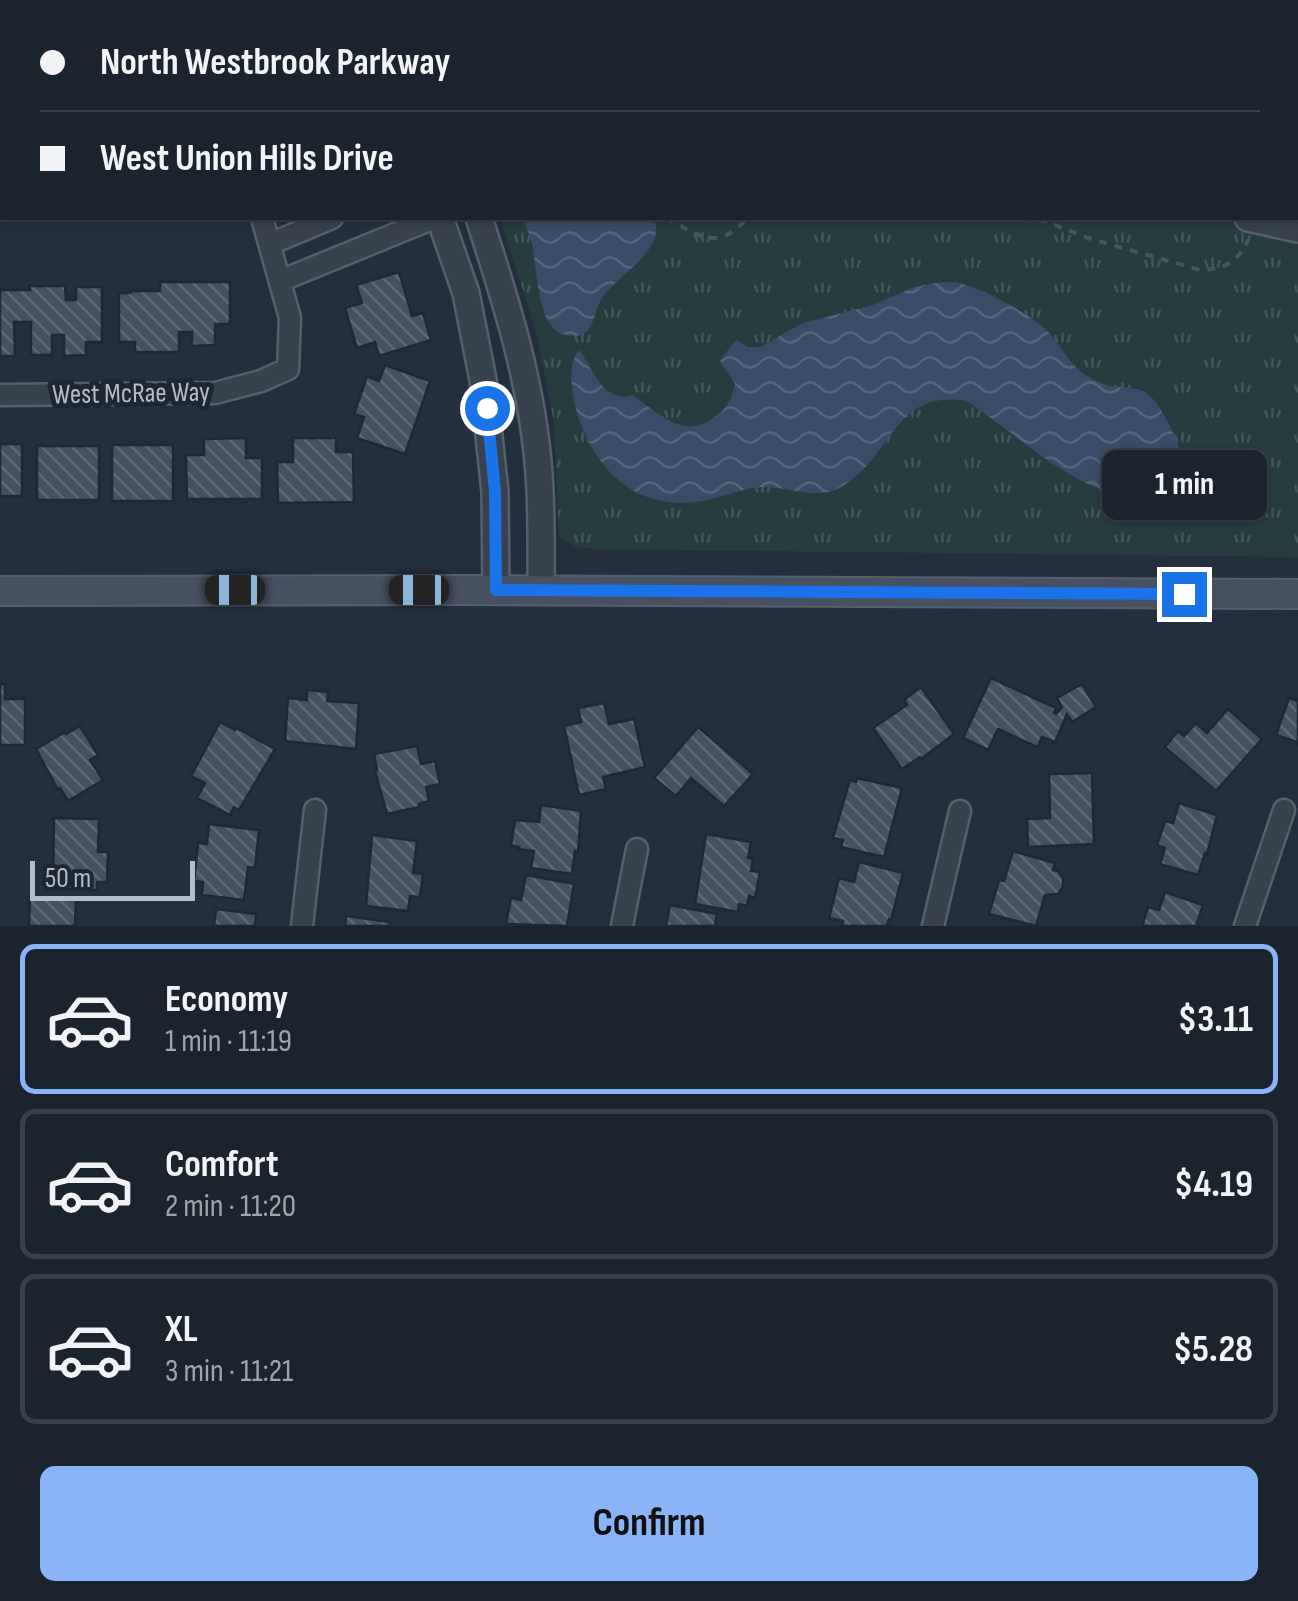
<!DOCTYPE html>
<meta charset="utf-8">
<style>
:root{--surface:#1b232e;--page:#282f3a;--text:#f1f3f6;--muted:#a0a4aa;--line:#39404a;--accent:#8ab4f8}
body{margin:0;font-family:"Sofia Sans Condensed",sans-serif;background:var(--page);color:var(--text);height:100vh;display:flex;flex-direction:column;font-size:38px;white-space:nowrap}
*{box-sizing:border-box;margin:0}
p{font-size:32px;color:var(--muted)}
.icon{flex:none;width:55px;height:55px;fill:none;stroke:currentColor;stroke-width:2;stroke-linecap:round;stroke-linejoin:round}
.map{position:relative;height:926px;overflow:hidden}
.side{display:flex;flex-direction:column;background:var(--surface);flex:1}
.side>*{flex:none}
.hud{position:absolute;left:0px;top:0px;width:1300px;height:220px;box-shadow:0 2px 8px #0004,0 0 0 2px var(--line);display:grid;align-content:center;height:220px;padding:0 40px;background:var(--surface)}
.scale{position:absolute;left:30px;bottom:25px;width:165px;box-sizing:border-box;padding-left:10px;border:5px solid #b4bcc9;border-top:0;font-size:28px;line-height:35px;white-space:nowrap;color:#b4bcc9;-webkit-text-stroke:8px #1d2633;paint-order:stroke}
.end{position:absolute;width:45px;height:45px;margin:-22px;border:12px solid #1a73e8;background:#fff;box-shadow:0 0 0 5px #fff}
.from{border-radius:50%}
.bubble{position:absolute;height:70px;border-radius:15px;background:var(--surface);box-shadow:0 2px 8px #0004,0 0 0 2px var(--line);font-size:32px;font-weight:700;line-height:70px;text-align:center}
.car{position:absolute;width:30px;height:60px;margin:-30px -15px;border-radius:12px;box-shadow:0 0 8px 2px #0007;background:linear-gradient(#222 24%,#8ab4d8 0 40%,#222 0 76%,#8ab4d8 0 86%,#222 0)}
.hud b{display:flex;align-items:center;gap:35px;height:95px;font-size:38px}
.hud b+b{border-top:2px solid var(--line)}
.hud i{width:25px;height:25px;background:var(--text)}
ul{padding:18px 0 0;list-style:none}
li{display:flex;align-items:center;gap:30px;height:150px;margin:0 20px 15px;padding:0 20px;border:5px solid var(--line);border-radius:15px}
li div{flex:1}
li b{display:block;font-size:38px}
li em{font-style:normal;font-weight:700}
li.selected{border-color:var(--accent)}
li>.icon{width:90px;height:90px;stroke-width:1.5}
.primary-button{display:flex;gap:20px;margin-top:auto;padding:20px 40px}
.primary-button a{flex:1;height:115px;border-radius:15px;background:var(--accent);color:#111;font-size:40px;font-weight:700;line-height:115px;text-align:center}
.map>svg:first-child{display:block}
</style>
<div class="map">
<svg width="1298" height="926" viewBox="0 0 1298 926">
<defs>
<pattern id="grass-tufts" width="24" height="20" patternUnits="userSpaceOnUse" patternTransform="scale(2.5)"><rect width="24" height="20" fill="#263c3f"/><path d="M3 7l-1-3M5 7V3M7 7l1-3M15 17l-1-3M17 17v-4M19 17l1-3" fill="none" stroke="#435659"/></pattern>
<pattern id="water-waves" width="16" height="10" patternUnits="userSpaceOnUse" patternTransform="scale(2.5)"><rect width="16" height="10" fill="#394c67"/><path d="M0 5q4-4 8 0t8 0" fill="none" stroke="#53647b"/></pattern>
<pattern id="building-back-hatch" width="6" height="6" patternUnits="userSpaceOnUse" patternTransform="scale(2.5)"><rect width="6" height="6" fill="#455162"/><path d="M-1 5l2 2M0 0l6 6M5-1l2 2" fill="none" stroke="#5d6877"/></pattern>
</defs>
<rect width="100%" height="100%" fill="#242f3e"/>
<path fill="url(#grass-tufts)" d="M1298 12V557L596 549 576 547 559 536 554 423 536 331 500 218H1298Z"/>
<g fill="url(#water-waves)">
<path d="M522 218H648L656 224C660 255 618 274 602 298 595 308 595 325 585 333 577 338 562 336 555 330 536 311 537 265 531 240 529 232 525 225 522 218Z"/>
<path d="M955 282C982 288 1021 309 1043 327 1057 339 1064 356 1077 368 1086 377 1098 383 1110 386 1126 389 1140 385 1152 398 1163 409 1185 452 1182 467 1178 483 1169 493 1152 496 1087 507 1018 433 966 401 894 389 892 457 843 486 816 502 790 486 761 487 742 488 722 498 702 501 642 511 601 478 580 422 573 403 565 366 579 350 593 368 603 404 632 395 655 410 681 438 709 421 725 412 731 402 735 384L720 361 730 347 737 340 747 347H760L803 323 873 305 914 287 935 283Z"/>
</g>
<g fill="url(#building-back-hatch)" stroke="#1f2835" stroke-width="2.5">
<rect x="66" y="0" width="75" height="2"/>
<rect x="587" y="0" width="65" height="2"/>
<path d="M399 272 412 316 423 313 431 340 379 356 375 342 357 348 345 308 362 303 356 285Z"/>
<path d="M160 282H230V324H215V345L192 346V332H179V352H135V342H119V293H131V291H160Z"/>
<path d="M29 286H65L66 300H76V287H102V342H86V355L64 356V335H52V355H31V322H14L15 356H0V290H30Z"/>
<path d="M385 365 430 381 405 454 357 438 364 417 354 414 367 376 379 381Z"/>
<path d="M246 438V458H262V499H187L186 455H204V439Z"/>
<path d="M293 438H336V452H353L354 502 278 503 277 462H293Z"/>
<rect x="0" y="444" width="22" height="52"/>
<rect x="112" y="445" width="61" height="56"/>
<rect x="37" y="446" width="62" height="54"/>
<path d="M991 678 1056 708 1054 713 1056 714 1062 707 1057 698 1082 684 1096 707 1072 722 1067 714 1055 742 1042 737 1037 747 998 729 988 750 963 738Z"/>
<path d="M0 684H5V699H25V745H0Z"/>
<path d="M921 687 954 734 921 759 920 757 902 769 873 728 907 705 904 700Z"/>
<path d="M307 690 328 692 327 701 359 703 356 749 285 741 288 698 307 700Z"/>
<path d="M1289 698 1298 701V746L1297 742 1276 735Z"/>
<path d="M604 703 609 724 634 719 645 767 603 777 606 789 579 795 564 726 581 722 578 708Z"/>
<path d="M1228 709 1262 739 1216 791 1165 747 1178 731 1184 736 1196 723 1207 733Z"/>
<path d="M220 722 235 730V727L275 749 239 810 234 807 230 815 197 798 205 783 191 776Z"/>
<path d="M80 726 98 755 90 760 103 780 68 801 60 788 58 790 36 749 65 732 66 734Z"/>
<path d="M698 727 753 774 724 806 691 778 676 796 654 778Z"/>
<path d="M417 746 421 764 435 761 440 784 426 787 429 801 419 804V807L387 814 375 771 377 770 374 754Z"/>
<path d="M1092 773 1094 844 1028 847 1027 819 1050 818 1049 774Z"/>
<path d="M857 778 902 788 884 857 841 847 843 840 833 838 850 780 856 782Z"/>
<path d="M1179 803 1217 815 1207 854 1205 853 1198 875 1160 864 1165 848 1157 845 1165 821 1173 823Z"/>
<path d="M541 805 581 811 578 852 575 851 572 874 531 868 534 851 518 849 519 847 511 845 515 820 539 822Z"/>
<path d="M54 818 99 819 98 852H108L107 882H97V890L53 889Z"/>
<path d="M209 824 259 830 255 868 248 867 244 900 202 895 203 882 194 881 198 843 207 844Z"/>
<path d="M706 834 751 842 748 858 753 859 751 871 760 872 755 898 749 896 747 906 739 904 738 912 695 904Z"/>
<path d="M372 835 417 841 413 873 423 874 420 897 410 896 408 911 366 906Z"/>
<path d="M1013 851 1055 863 1053 870 1058 871 1063 878V887L1058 894 1045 895 1036 926 989 914 999 880 1004 881Z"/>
<path d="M859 862 903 873 891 920 889 919 887 926H842L843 921 829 918 839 878 854 882Z"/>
<path d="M526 875 574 884 567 926 506 924 511 898 521 900Z"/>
<path d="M1165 892 1203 905 1196 926H1142L1148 907 1159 910Z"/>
<path d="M30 897 76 899 75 926H29Z"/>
<path d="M670 905 717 914 715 926H666Z"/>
<path d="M216 909 256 914 255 926H214Z"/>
<path d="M346 916 390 922V926H345Z"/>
</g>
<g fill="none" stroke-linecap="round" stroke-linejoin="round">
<defs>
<g id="minor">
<path d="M704 0 705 2"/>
<path d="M1098 0 1103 2"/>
<path d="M1149 2 1151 0"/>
<path d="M0 102H2"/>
<path d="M270 244 332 218"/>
<path d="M280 281 434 218"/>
<path d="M0 395 215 393 261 381 288 369 290 318 262 218"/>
<path d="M302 926 315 810"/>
<path d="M622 926 637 849"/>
<path d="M933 926 960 811"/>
<path d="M1245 926 1284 810"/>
</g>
<g id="tertiary">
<path d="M345 0 346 2"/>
<path d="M380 0 381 2"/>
<path d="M440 218 466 293 483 380 495 492 496 590"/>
<path d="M479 218C506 301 533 386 539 474 542 513 541 552 541 591"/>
<path d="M1248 218 1298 229"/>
</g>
<path id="secondary" d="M0 591 461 590 1298 594"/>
</defs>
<use href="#minor" stroke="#565f6c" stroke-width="25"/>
<use href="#tertiary" stroke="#565f6c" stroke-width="30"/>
<use href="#secondary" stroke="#565f6c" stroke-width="32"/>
<g stroke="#44595c" stroke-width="4" stroke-dasharray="8 8" stroke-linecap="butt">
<path d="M425 0 426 2"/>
<path d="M1298 131V130"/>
<path d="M666 218C699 235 717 253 747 218"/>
<path d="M975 218 1045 221 1088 238 1200 270C1225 269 1237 263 1248 240"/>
</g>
<use href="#minor" stroke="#38414e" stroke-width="20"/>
<use href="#tertiary" stroke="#38414e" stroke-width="25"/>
<use href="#secondary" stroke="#465061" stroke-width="28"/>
</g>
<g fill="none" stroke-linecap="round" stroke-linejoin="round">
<path stroke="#1a73e8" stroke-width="12" d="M487 408 495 492 496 590 1184 594"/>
</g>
<g text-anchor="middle" stroke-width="10" stroke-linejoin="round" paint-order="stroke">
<g font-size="28" fill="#b4bcc9" stroke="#1d2633">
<text transform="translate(131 392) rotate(-1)" y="10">West McRae Way</text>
</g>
</g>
</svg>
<div class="scale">50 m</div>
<i class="end from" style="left:487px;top:408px"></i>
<i class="end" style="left:1184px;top:594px"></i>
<div class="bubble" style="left:1102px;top:450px;width:165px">1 min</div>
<i class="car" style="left:235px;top:590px;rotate:270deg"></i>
<i class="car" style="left:419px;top:590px;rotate:270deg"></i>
<div class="hud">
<b><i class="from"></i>North Westbrook Parkway</b>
<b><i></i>West Union Hills Drive</b>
</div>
</div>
<section class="side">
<ul>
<li class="selected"><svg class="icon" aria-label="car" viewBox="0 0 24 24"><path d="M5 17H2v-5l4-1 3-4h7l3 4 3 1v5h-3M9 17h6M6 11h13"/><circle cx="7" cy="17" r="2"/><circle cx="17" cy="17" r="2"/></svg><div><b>Economy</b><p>1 min · 11:19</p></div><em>$3.11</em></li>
<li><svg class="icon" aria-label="car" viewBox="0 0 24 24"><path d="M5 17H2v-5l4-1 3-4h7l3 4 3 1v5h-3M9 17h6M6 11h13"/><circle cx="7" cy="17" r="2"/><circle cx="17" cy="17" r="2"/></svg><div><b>Comfort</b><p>2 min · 11:20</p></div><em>$4.19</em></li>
<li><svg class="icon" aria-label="car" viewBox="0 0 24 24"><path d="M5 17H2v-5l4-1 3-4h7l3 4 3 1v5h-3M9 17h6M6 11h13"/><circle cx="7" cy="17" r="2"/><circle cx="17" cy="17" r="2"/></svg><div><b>XL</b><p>3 min · 11:21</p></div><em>$5.28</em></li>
</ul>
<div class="primary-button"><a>Confirm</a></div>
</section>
